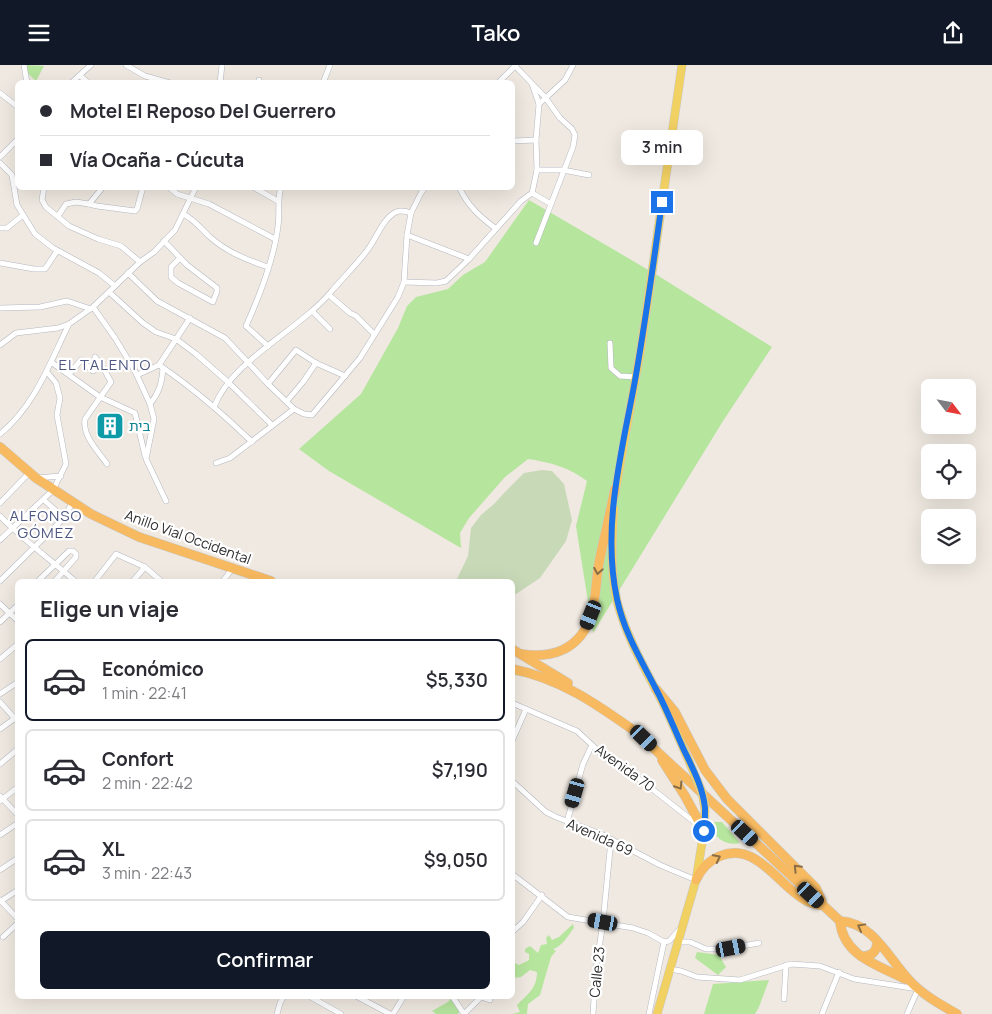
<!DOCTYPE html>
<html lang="es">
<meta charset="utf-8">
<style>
:root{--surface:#fff;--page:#f7f7f7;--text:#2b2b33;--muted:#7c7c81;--line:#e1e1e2;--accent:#111827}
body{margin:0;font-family:Manrope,"Noto Sans Hebrew",sans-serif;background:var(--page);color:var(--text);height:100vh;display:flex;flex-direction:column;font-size:19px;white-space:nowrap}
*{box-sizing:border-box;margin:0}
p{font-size:16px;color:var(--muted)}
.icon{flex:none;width:28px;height:28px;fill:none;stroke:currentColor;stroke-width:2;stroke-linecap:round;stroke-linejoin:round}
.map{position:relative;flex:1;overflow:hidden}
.drawer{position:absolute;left:15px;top:514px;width:500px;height:420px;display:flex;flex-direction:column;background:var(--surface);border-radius:8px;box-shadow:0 5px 20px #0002}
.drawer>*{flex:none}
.banner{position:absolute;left:15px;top:15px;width:500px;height:110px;border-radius:8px;box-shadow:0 5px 20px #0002;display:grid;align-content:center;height:110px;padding:0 25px;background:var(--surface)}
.needle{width:32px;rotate:122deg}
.tools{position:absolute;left:921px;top:314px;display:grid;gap:10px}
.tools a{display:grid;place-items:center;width:55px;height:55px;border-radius:8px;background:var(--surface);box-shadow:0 5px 20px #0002;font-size:25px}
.end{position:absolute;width:22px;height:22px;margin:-11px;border:6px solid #1a73e8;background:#fff;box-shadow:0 0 0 2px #fff}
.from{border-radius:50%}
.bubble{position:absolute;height:35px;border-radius:8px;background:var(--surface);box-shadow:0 5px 20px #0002;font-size:16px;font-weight:600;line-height:35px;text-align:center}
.car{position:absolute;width:15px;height:30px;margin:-15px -8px;border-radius:6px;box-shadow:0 0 4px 1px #0007;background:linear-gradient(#222 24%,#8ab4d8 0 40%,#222 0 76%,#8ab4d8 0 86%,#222 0)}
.banner b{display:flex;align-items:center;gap:18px;height:48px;font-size:19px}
.banner b+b{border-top:1px solid var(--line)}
.banner i{width:12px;height:12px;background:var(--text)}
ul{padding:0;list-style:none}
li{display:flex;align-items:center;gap:15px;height:82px;margin:0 10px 8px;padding:0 15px;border:2px solid var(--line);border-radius:8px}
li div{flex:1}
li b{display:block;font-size:19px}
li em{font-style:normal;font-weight:600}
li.on{border-color:var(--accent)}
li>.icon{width:45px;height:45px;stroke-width:1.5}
h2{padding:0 25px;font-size:22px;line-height:60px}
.action{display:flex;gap:10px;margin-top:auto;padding:10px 25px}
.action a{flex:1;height:58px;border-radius:8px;background:var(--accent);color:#fff;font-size:20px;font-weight:600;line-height:58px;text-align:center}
header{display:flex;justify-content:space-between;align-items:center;height:65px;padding:0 25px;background:var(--accent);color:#fff;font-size:22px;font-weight:600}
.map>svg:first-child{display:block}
</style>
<header><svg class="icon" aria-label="menu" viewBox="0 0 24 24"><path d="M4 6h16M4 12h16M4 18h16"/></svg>Tako<svg class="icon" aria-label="share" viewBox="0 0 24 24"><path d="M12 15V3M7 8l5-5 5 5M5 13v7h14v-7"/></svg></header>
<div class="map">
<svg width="992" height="949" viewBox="0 0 992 949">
<rect width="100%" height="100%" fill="#efe9e1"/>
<g fill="#b6e59e">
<path d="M25 0 44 1 36 16 26 7Z"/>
<path d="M529 135 657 210 772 282 723 356 593 568 576 461 587 416C570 403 550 397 528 394L505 412 469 453 460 468 461 483 329 406 299 384 361 329 398 263 407 241 416 232 448 224 463 210 485 197Z"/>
<path d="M712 757H722L740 778C727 781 720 775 711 766Z"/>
<path d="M573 859 574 863C568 870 562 882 553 884L556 886 551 892 540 930 528 939 527 949H512L520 947 517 940C528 929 537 923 537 907L530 905 521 912 513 913V900L515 898 519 900 529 895V889L525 887V884L530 881 538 888 541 880 547 879 546 873 549 870 552 875 559 872Z"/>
<path d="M697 887 719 890 726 902 718 910 695 893Z"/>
<path d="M769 915 759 942 755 949H704L713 919Z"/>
<path d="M452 932 460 945 458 949H436L432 946 448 937Z"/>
</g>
<path fill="#c8d9b8" d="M542 405 552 406 564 419 572 455 566 476 540 513 513 531 512 516H456L468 491 471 463 481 450 494 439 506 426 524 408Z"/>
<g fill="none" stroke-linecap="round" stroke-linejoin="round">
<defs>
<g id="minor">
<path d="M24 0 27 18"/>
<path d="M126 0 145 11 170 18"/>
<path d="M515 1 545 32 560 53 572 64 575 70 573 82 536 178"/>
<path d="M80 11 89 18"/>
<path d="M259 15V18"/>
<path d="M71 18 91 0"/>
<path d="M220 18 222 0"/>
<path d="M323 18 330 0"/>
<path d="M498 18 516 0"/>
<path d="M0 28 18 42"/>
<path d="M539 39 565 15 573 0"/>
<path d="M512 76 536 75"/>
<path d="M0 92 18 74"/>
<path d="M0 98 12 110 17 140 35 169 53 183 99 208 115 221"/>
<path d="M537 105H563L589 110"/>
<path d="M44 122 42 135 46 142 69 161 98 174 121 181 140 197"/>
<path d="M169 122 177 129 209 139 275 174"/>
<path d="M253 122 278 136"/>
<path d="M459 122C468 141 479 151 495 163"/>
<path d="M532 128 551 139"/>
<path d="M89 139 97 141 135 146 137 144 143 122"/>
<path d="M183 149C194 154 201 164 210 172 227 187 247 195 268 202"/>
<path d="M58 151 66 139 76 137 89 139 103 122"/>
<path d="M0 163H7L23 150"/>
<path d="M407 170 469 194"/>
<path d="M164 176 187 200 217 223V226L213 237 178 218 171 212V202L180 193"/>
<path d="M0 198 34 204H45L57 186"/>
<path d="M128 208 157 236 225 273 268 319 294 344 304 349 312 350 360 293 398 232 404 217 407 170 411 148 421 128 425 122"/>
<path d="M404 217 437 218 446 216 469 194 521 136 532 128 537 105 536 75 539 39 532 19"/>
<path d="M109 227 143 258 156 267 176 274 196 289 228 317 272 360"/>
<path d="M329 230 350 248 356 251 374 269"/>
<path d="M93 242 115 273 135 306 150 339 154 354 146 394 166 436"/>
<path d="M0 243 40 242 67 236 91 244"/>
<path d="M313 247 330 264"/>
<path d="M610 278 611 303 620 311 636 312"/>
<path d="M0 280 16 268 58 263 69 259 93 242 140 197 154 187 175 165 196 122"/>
<path d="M268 281 246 261C260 230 274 195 278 161 280 148 277 135 281 122"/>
<path d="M95 292 105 306 111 317 85 354C82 371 98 386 107 399"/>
<path d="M51 297 100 332 135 348 145 391"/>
<path d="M159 300C193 323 223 349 252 377"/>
<path d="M69 309 81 295 93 306 101 300"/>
<path d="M137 310 159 300 190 253"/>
<path d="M268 319 296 285 316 298 345 311"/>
<path d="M287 336 303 317 316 298"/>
<path d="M150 339C159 328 162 318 163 303"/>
<path d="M214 342C232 295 298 266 331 227 342 214 355 201 366 187 376 175 382 154 396 147 401 145 406 146 411 148"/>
<path d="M0 369C35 341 50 297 69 259"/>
<path d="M216 398 230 393 294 344"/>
<path d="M36 413 61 411"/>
<path d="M44 435 64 453"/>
<path d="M0 438 29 408"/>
<path d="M0 451C23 475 50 494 75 516"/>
<path d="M0 475 53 425 66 399 57 350 60 333 56 318 47 307"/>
<path d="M0 516 64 453 72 438"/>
<path d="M38 516 69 486H73L76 489V492L55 516"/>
<path d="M95 516 116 489 145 502 161 516"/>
<path d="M133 516 145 502"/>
<path d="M223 516 232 504"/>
<path d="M0 539 18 556"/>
<path d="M0 557 18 540"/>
<path d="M0 594 18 579"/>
<path d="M0 629 18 617"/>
<path d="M0 637 18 657"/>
<path d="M512 638 577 666 607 694 642 716 698 760"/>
<path d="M0 664 18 651"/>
<path d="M512 676 526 644"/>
<path d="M0 699 18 684"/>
<path d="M512 716 546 747 556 752 601 769 660 800 696 815"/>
<path d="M0 731 18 750"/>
<path d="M0 736 18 722"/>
<path d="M567 757 583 699 592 680"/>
<path d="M0 770 18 758"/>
<path d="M0 805 18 793"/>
<path d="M512 809 568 852 633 863 648 868 664 877 669 876 680 864"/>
<path d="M0 835 18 854"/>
<path d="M1 836 18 825"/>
<path d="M512 867 523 857 542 830"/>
<path d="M3 872 18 858"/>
<path d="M678 877H690L706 884H718L731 883 759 878"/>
<path d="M670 904 681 906 697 912 740 915 791 899 820 901 854 914 918 924 907 949"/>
<path d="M309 931 341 949"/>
<path d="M356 931 390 949"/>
<path d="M452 931 464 949"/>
<path d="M784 934 786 900"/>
<path d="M277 949 280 938 284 931"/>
<path d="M393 949 404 931"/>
<path d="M464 949 481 932 490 935"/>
<path d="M593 949 596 904 603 857 611 775"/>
<path d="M649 949 664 877"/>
<path d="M822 949 839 907"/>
</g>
<g id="primary">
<path d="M615 428 641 283 682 0"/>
<path d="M614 444C612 475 610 505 617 536 625 567 640 595 655 623 668 646 678 672 689 696"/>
<path d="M657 949 696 815 704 766 705 744"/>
</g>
<g id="trunk">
<path d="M0 382 36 413 91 449 139 472 271 516"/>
<path d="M512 584 568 618"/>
<path d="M521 589C553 594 580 584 591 551 596 535 596 515 599 498 604 473 610 449 615 424"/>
<path d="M512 604C560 613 598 640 636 667L840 856C874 858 888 893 910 916 923 930 941 940 957 949"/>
<path d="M656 624 675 647 705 705 727 734 816 823 822 837"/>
<path d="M662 695 685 731 704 766"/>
<path d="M696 815C701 804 708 796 720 791 756 776 778 820 805 835 809 838 815 839 820 840"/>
<path d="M840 856C843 891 878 900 905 914"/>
<path d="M861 891C871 892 877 887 877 877"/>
</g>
</defs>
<use href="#minor" stroke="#b4b7c1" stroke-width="6"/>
<use href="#primary" stroke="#c9c9c9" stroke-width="9"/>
<use href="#trunk" stroke="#c9c9c9" stroke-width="10"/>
<use href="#minor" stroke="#fff" stroke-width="5"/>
<use href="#primary" stroke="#f2d163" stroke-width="8"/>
<use href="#trunk" stroke="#f8ba60" stroke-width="9"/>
<defs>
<path id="primary-bridge" d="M689 696 702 727 705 744"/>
</defs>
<use href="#primary-bridge" stroke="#c9c9c9" stroke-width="9" stroke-linecap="butt"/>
<use href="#primary-bridge" stroke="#f2d163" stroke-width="8"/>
</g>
<defs><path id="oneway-chevron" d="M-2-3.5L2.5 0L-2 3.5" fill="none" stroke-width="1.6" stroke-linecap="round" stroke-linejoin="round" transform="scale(1.25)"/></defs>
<g stroke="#896d44">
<use href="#oneway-chevron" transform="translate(598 506) rotate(100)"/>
<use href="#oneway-chevron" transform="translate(679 721) rotate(58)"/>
<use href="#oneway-chevron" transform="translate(717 793) rotate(-27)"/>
<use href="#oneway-chevron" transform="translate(797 803) rotate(-134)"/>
<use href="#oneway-chevron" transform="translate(861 862) rotate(-151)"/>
</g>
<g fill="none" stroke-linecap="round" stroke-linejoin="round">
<path stroke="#1a73e8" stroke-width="6" d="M662 137C654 195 646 252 636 310 623 383 601 459 617 534 624 567 641 595 656 624 666 643 674 663 683 683 692 702 703 722 705 743 705 751 705 759 704 766"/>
</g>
<defs>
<symbol id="building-square" viewBox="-11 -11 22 22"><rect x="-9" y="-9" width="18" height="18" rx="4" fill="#0f9aa8" stroke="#fff"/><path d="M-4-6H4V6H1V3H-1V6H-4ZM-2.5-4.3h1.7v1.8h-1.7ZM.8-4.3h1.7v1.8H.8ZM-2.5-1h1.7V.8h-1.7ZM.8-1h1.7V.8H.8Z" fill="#fff"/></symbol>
</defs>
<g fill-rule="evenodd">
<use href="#building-square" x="94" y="345" width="32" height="32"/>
</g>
<g text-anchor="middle" stroke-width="4.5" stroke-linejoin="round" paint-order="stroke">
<g font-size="14" fill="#0d838f" stroke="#fff" text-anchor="start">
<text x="129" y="366">בית</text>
</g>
<g font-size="14" fill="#2e2e2e" stroke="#fff">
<text transform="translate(188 472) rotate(20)" y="5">Anillo Vial Occidental</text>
<text transform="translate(625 703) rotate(36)" y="5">Avenida 70</text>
<text transform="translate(600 772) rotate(24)" y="5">Avenida 69</text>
<text transform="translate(597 907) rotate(-84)" y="5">Calle 23</text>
</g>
<g font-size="15" letter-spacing="1" fill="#4d5680" stroke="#fff">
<text x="105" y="305">EL TALENTO</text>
<text x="46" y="456">ALFONSO<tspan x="46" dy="17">GÓMEZ</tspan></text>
</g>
</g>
</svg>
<div class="tools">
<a><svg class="needle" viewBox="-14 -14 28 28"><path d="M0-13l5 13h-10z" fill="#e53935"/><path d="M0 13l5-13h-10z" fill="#7c7c81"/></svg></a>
<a><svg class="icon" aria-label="locate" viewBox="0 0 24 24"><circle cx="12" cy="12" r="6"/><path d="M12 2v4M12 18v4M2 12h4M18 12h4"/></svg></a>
<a><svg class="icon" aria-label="layers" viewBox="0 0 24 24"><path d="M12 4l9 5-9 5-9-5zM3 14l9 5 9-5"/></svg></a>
</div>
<i class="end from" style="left:704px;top:766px"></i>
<i class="end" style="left:662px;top:137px"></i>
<div class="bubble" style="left:621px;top:65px;width:82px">3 min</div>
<i class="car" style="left:591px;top:550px;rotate:202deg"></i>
<i class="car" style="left:644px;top:673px;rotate:134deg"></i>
<i class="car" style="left:575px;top:728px;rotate:196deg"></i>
<i class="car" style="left:745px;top:768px;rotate:133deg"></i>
<i class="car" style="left:811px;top:830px;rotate:133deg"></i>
<i class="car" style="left:603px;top:857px;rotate:280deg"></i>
<i class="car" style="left:731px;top:883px;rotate:79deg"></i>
<div class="banner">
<b><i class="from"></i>Motel El Reposo Del Guerrero</b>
<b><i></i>Vía Ocaña - Cúcuta</b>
</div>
<section class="drawer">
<h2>Elige un viaje</h2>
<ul>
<li class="on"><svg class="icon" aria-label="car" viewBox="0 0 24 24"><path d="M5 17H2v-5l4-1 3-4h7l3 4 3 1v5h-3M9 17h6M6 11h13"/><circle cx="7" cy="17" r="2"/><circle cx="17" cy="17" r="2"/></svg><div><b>Económico</b><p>1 min · 22:41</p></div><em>$5,330</em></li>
<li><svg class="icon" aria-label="car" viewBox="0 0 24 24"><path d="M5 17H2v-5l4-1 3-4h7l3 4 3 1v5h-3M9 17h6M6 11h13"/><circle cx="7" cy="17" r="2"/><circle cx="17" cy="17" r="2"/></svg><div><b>Confort</b><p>2 min · 22:42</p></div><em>$7,190</em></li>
<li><svg class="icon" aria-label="car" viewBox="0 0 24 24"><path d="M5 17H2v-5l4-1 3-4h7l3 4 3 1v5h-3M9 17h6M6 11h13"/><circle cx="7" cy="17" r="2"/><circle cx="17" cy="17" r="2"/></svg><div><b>XL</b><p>3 min · 22:43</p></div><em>$9,050</em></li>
</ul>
<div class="action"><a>Confirmar</a></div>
</section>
</div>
